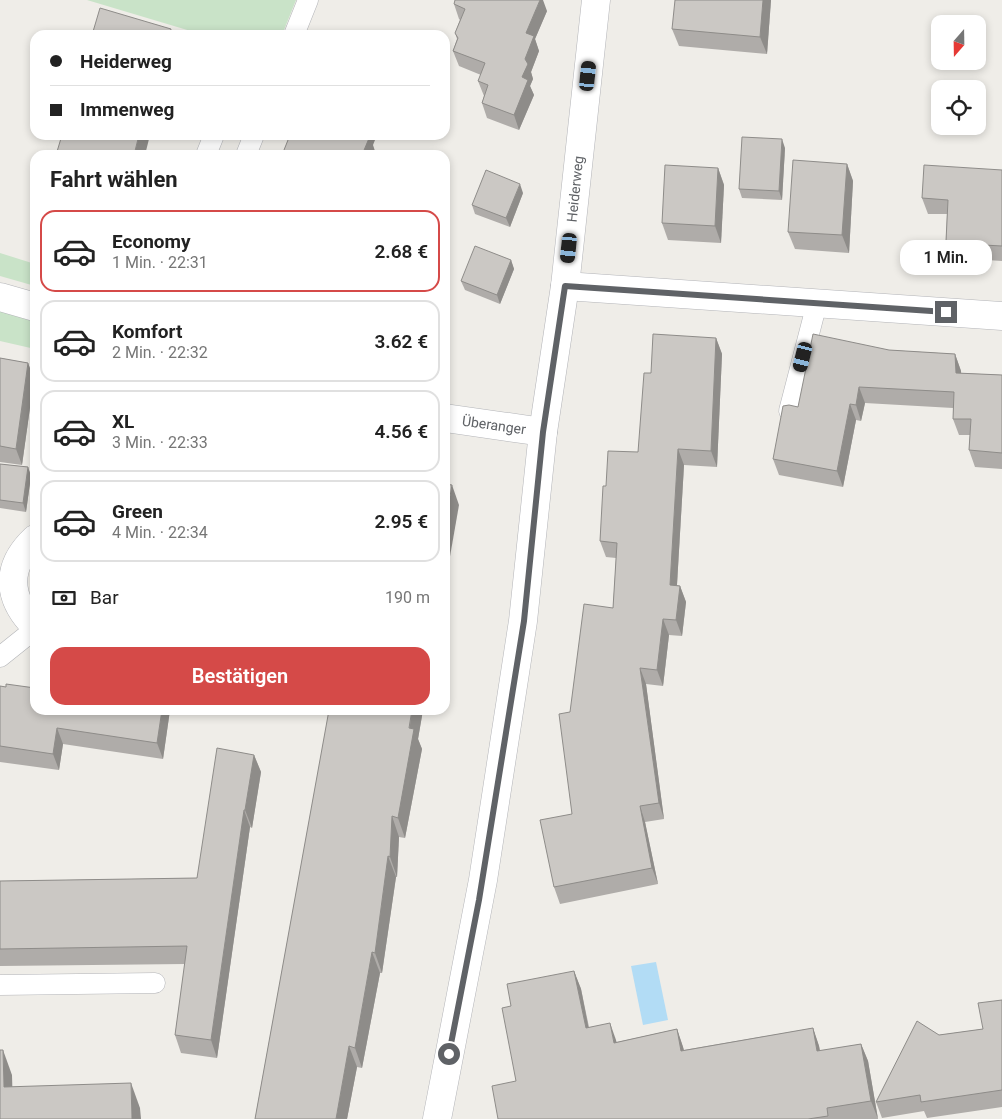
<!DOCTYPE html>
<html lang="de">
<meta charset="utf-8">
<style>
:root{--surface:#fff;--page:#f6f6f6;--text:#222;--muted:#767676;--line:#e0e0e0;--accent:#d54a48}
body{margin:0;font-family:Roboto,sans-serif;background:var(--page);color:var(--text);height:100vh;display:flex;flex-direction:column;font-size:19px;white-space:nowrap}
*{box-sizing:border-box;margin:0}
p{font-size:16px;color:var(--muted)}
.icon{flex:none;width:28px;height:28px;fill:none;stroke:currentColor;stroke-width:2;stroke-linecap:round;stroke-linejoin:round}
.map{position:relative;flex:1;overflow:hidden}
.details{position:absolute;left:30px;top:150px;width:420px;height:565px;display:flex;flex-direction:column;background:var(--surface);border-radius:15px;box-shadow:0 2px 8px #0003}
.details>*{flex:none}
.top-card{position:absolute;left:30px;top:30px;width:420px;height:110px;border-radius:15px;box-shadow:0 2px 8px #0003;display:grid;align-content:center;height:110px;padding:0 20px;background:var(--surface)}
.needle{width:32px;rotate:200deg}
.fabs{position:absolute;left:931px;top:15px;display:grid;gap:10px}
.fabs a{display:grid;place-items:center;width:55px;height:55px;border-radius:10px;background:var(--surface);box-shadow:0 2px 8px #0003;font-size:25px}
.end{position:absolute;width:22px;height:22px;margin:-11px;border:6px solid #5f6266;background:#fff;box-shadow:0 0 0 2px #fff}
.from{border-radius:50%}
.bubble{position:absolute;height:35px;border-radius:15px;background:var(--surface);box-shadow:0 2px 8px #0003;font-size:16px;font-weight:600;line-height:35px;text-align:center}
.car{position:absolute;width:15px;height:30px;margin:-15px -8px;border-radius:6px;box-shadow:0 0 4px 1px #0007;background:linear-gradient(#222 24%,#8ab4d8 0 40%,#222 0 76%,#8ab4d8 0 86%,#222 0)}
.top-card b{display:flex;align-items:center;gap:18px;height:48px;font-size:19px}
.top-card b+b{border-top:1px solid var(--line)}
.top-card i{width:12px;height:12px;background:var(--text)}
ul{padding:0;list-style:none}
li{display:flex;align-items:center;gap:15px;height:82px;margin:0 10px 8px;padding:0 10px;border:2px solid var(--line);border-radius:15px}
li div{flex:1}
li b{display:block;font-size:19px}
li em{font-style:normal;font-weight:600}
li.current{border-color:var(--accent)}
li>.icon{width:45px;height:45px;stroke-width:1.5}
h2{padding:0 20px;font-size:22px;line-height:60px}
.pay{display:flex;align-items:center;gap:12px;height:55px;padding:0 20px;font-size:19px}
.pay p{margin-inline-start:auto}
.button{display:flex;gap:10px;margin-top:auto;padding:10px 20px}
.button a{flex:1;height:58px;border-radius:15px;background:var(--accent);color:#fff;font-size:20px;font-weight:600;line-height:58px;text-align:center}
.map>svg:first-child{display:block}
</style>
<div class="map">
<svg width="1002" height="1119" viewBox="0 0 1002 1119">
<rect width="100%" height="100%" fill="#efede8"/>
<g fill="#c9e3c8">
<path d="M87 0H296L282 35H204Z"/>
<path d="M0 253 35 264V286L0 276Z"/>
<path d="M0 311 35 321V349L0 341Z"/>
</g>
<path fill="#b2dcf5" d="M656 962 668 1020 643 1025 631 966Z"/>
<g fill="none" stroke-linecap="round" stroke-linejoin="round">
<defs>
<g id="service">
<path d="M294 35 308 0"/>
<path d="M206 155 214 135"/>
<path d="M246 155 254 135"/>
<path d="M789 411 817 303"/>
<path d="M0 657 35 629"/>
<path d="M0 985 155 983"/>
</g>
<g id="minor">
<path d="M565 286 1002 316"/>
<path d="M0 297 35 307"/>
<path d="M445 418 543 432"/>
<path d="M35 539C5 567 7 598 35 626"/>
<path d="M437 1119 483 880 523 621 543 432 565 286 596 0"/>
</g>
</defs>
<use href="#service" stroke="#b3b4b8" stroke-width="21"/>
<use href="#minor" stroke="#b3b4b8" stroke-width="29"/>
<use href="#service" stroke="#fff" stroke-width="20"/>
<use href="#minor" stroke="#fff" stroke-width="28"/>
</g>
<g fill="#afaca9">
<path d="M771 0 767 54 679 46 672 29Z"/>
<path d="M454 4 547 11 535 39 539 51 531 72 533 79 530 86 534 95 519 130 487 118 482 103 484 96 478 81 481 75 459 66 453 51 457 39 455 33 460 20 459 19Z"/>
<path d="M785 148 782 200 742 198 739 189Z"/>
<path d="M847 164 853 181 849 253 795 249 788 232Z"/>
<path d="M718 168 724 185 721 243 668 240 662 223Z"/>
<path d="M1002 170V261L971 259 970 258 951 257 946 241 947 214H928L922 198Z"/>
<path d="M523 193 510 227 475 214 472 205Z"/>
<path d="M511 260 514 269 500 304 465 290 461 281Z"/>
<path d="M716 338 722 354 717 467 684 465 677 585 680 586 686 602 682 636 669 635 663 686 646 684 664 819 645 822 658 884 560 904 554 887 572 814 570 712 613 608 616 558 606 557 600 541 606 486 638 452 651 373Z"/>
<path d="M889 350 955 354 961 371V373L1002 375V469L975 467 969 450 970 435H959L953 419V408L865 403 861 421 856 420 843 487 779 475 773 459 798 407Z"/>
<path d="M0 358 28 363 34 379 22 465 0 462Z"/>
<path d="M0 464 28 467 31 476 26 512 0 508Z"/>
<path d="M0 686 35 710H170L163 759 63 744 59 770 0 762Z"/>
<path d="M319 710H423L418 739 422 749 405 838 399 837 397 877H396L382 973H380L362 1068 357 1067 347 1119H255L329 712Z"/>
<path d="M254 755 261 772 252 828 250 827 217 1058 181 1053 175 1035 185 964 0 966V881L197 878Z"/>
<path d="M574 971 581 989 589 1027 617 1042 677 1029 684 1050 813 1028 819 1046 820 1051 861 1044 868 1061 878 1119H498L516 1081 511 1006Z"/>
<path d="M1002 1000V1107L927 1118 924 1111 882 1118 876 1102 939 1035 983 1029Z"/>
</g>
<g fill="#8e8c89">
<path d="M540 0H543L547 11 535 39 539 51 531 72 533 79 530 86 534 95 519 130 514 115 522 77 525 59 526 33Z"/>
<path d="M763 0H771L767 54 760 37Z"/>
<path d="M171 29 173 35H169Z"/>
<path d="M139 135H150L145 155H134Z"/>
<path d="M364 135H377L373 145 376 154V155H362Z"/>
<path d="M782 139 785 148 782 200 779 191Z"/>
<path d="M847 164 853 181 849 253 842 235Z"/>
<path d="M718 168 724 185 721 243 715 226Z"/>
<path d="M520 184 523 193 510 227 506 218Z"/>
<path d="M511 260 514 269 500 304 497 295Z"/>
<path d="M445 317 447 323 445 328Z"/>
<path d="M716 338 722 354 717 467 711 451Z"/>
<path d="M955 354 961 371 962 389 956 373Z"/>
<path d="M28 363 34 379 22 465 16 449Z"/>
<path d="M859 387 865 403 861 421 856 405Z"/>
<path d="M850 404 856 420 843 487 837 471Z"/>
<path d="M678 449 684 465 676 601 670 585Z"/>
<path d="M28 467 31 476 26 512 23 503Z"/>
<path d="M452 485 459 505 445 585V525Z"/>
<path d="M680 586 686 602 682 636 676 620Z"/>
<path d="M663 619 669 635 663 686 657 670Z"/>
<path d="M640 668 646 684 664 819 659 803Z"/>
<path d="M162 710H170L163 759 157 743Z"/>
<path d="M412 710H423L418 739 422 749 405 838 398 818Z"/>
<path d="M57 728 63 744 59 770 53 754Z"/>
<path d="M254 755 261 772 252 828 245 810Z"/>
<path d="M640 806 645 822 658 884 652 868Z"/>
<path d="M244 810 250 827 217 1058 211 1040Z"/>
<path d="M392 816 399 837 397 877 390 857Z"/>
<path d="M388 856 396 877 382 973 375 953Z"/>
<path d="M372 952 380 973 362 1068 355 1048Z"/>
<path d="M574 971 581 989 592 1046 586 1028Z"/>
<path d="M610 1023 616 1040 620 1060 614 1043Z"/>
<path d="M813 1028 819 1046 823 1069 817 1051Z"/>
<path d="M677 1029 683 1047 688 1069 681 1051Z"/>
<path d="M861 1044 868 1061 878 1119 871 1101Z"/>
<path d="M349 1046 357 1067 347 1119H336Z"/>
<path d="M3 1050 12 1075 13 1111 4 1087Z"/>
<path d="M131 1083 140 1108 141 1119H132Z"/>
</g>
<g fill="#cbc8c4" stroke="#8e8c89">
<path d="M455 0H540L526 33 534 36 525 59 528 64 522 77 528 80 514 115 482 103 488 85 478 81 485 63 453 51 458 38 455 33 465 9 454 4Z"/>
<path d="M675 0H763L760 37 672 29Z"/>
<path d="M100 8 171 29 169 35H92Z"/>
<path d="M62 135H139L134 155H56Z"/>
<path d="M290 135H366L370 136 362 155H282Z"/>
<path d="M742 137 782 139 779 191 739 189Z"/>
<path d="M793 160 847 164 842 235 788 232Z"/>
<path d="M665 165 718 168 715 226 662 223Z"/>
<path d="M924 165 1002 170V246L965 244V243L946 241 948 200 922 198Z"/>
<path d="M486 170 520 184 506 218 472 205Z"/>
<path d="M475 246 511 260 497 295 461 281Z"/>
<path d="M653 334 716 338 711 451 678 449 670 585 680 586 676 620 663 619 657 670 640 668 659 803 640 806 652 868 554 887 540 820 572 814 559 714 570 712 584 604 613 608 617 543 600 541 603 486H606L608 451 638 452 644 373H651Z"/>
<path d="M813 334 889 350 955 354 956 373 1002 375V453L969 450 971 419H953L954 392 859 387 856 405 850 404 837 471 773 459 783 406 789 405 798 407Z"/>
<path d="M0 358 28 363 16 449 0 446Z"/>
<path d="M0 464 28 467 23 503 0 500Z"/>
<path d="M445 484 452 485 445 525Z"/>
<path d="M6 684 35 688V710H162L157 743 57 728 53 754 0 746V686L6 687Z"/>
<path d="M329 710H412L409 728 414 729 398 818 392 816 390 857 388 856 375 953 372 952 355 1048 349 1046 336 1119H255Z"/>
<path d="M217 748 254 755 245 810H244L211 1040 175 1035 187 946 0 949V881L197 878Z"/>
<path d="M574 971 586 1028 610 1023 614 1043 677 1029 681 1051 813 1028 817 1051 861 1044 871 1101 827 1108 828 1116 808 1119H498L492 1086 516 1081 502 1008 511 1006 507 984Z"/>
<path d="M1002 1000V1090L921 1102 920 1095 876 1102 917 1021 939 1035 983 1029 978 1003Z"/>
<path d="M0 1050H3L4 1087 131 1083 132 1119H0Z"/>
</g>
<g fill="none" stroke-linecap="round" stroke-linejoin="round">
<path stroke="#5f6266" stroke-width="6" d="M449 1054 479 900 524 621 543 432 565 286 946 312"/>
</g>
<g text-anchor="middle" stroke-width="5" stroke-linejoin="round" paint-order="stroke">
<g font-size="14" fill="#5f6266" stroke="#fff">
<text transform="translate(575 189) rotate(-84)" y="5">Heiderweg</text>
<text transform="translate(494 425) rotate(8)" y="5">Überanger</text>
</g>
</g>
</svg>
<div class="fabs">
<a><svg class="needle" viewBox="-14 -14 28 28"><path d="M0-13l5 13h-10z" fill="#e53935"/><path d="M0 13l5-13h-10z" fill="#767676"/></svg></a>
<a><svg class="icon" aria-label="locate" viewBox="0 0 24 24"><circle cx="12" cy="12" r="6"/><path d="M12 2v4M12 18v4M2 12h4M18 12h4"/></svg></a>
</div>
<i class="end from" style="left:449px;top:1054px"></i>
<i class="end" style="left:946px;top:312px"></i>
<div class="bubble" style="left:900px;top:240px;width:92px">1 Min.</div>
<i class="car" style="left:588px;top:76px;rotate:6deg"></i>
<i class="car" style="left:569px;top:248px;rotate:186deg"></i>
<i class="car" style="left:803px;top:357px;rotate:194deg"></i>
<div class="top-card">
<b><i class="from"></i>Heiderweg</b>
<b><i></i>Immenweg</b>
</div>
<section class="details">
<h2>Fahrt wählen</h2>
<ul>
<li class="current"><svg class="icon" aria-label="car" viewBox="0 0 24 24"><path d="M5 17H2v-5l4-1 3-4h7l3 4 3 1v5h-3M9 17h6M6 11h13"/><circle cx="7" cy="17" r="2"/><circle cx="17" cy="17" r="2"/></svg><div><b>Economy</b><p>1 Min. · 22:31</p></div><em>2.68 €</em></li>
<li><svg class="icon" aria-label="car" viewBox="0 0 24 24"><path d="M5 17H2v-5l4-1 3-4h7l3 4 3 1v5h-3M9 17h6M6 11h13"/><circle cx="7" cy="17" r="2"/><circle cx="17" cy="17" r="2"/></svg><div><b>Komfort</b><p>2 Min. · 22:32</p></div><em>3.62 €</em></li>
<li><svg class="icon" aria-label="car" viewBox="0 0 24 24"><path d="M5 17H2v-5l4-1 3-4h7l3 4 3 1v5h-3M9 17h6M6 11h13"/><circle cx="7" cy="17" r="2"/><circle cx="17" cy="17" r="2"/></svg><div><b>XL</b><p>3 Min. · 22:33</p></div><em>4.56 €</em></li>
<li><svg class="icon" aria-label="car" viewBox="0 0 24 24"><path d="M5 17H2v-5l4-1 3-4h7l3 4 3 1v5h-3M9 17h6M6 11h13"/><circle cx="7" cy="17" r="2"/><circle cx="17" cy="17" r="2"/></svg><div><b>Green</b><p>4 Min. · 22:34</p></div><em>2.95 €</em></li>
</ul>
<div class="pay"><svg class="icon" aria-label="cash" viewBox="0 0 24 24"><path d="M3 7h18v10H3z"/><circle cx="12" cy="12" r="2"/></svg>Bar<p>190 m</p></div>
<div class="button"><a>Bestätigen</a></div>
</section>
</div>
